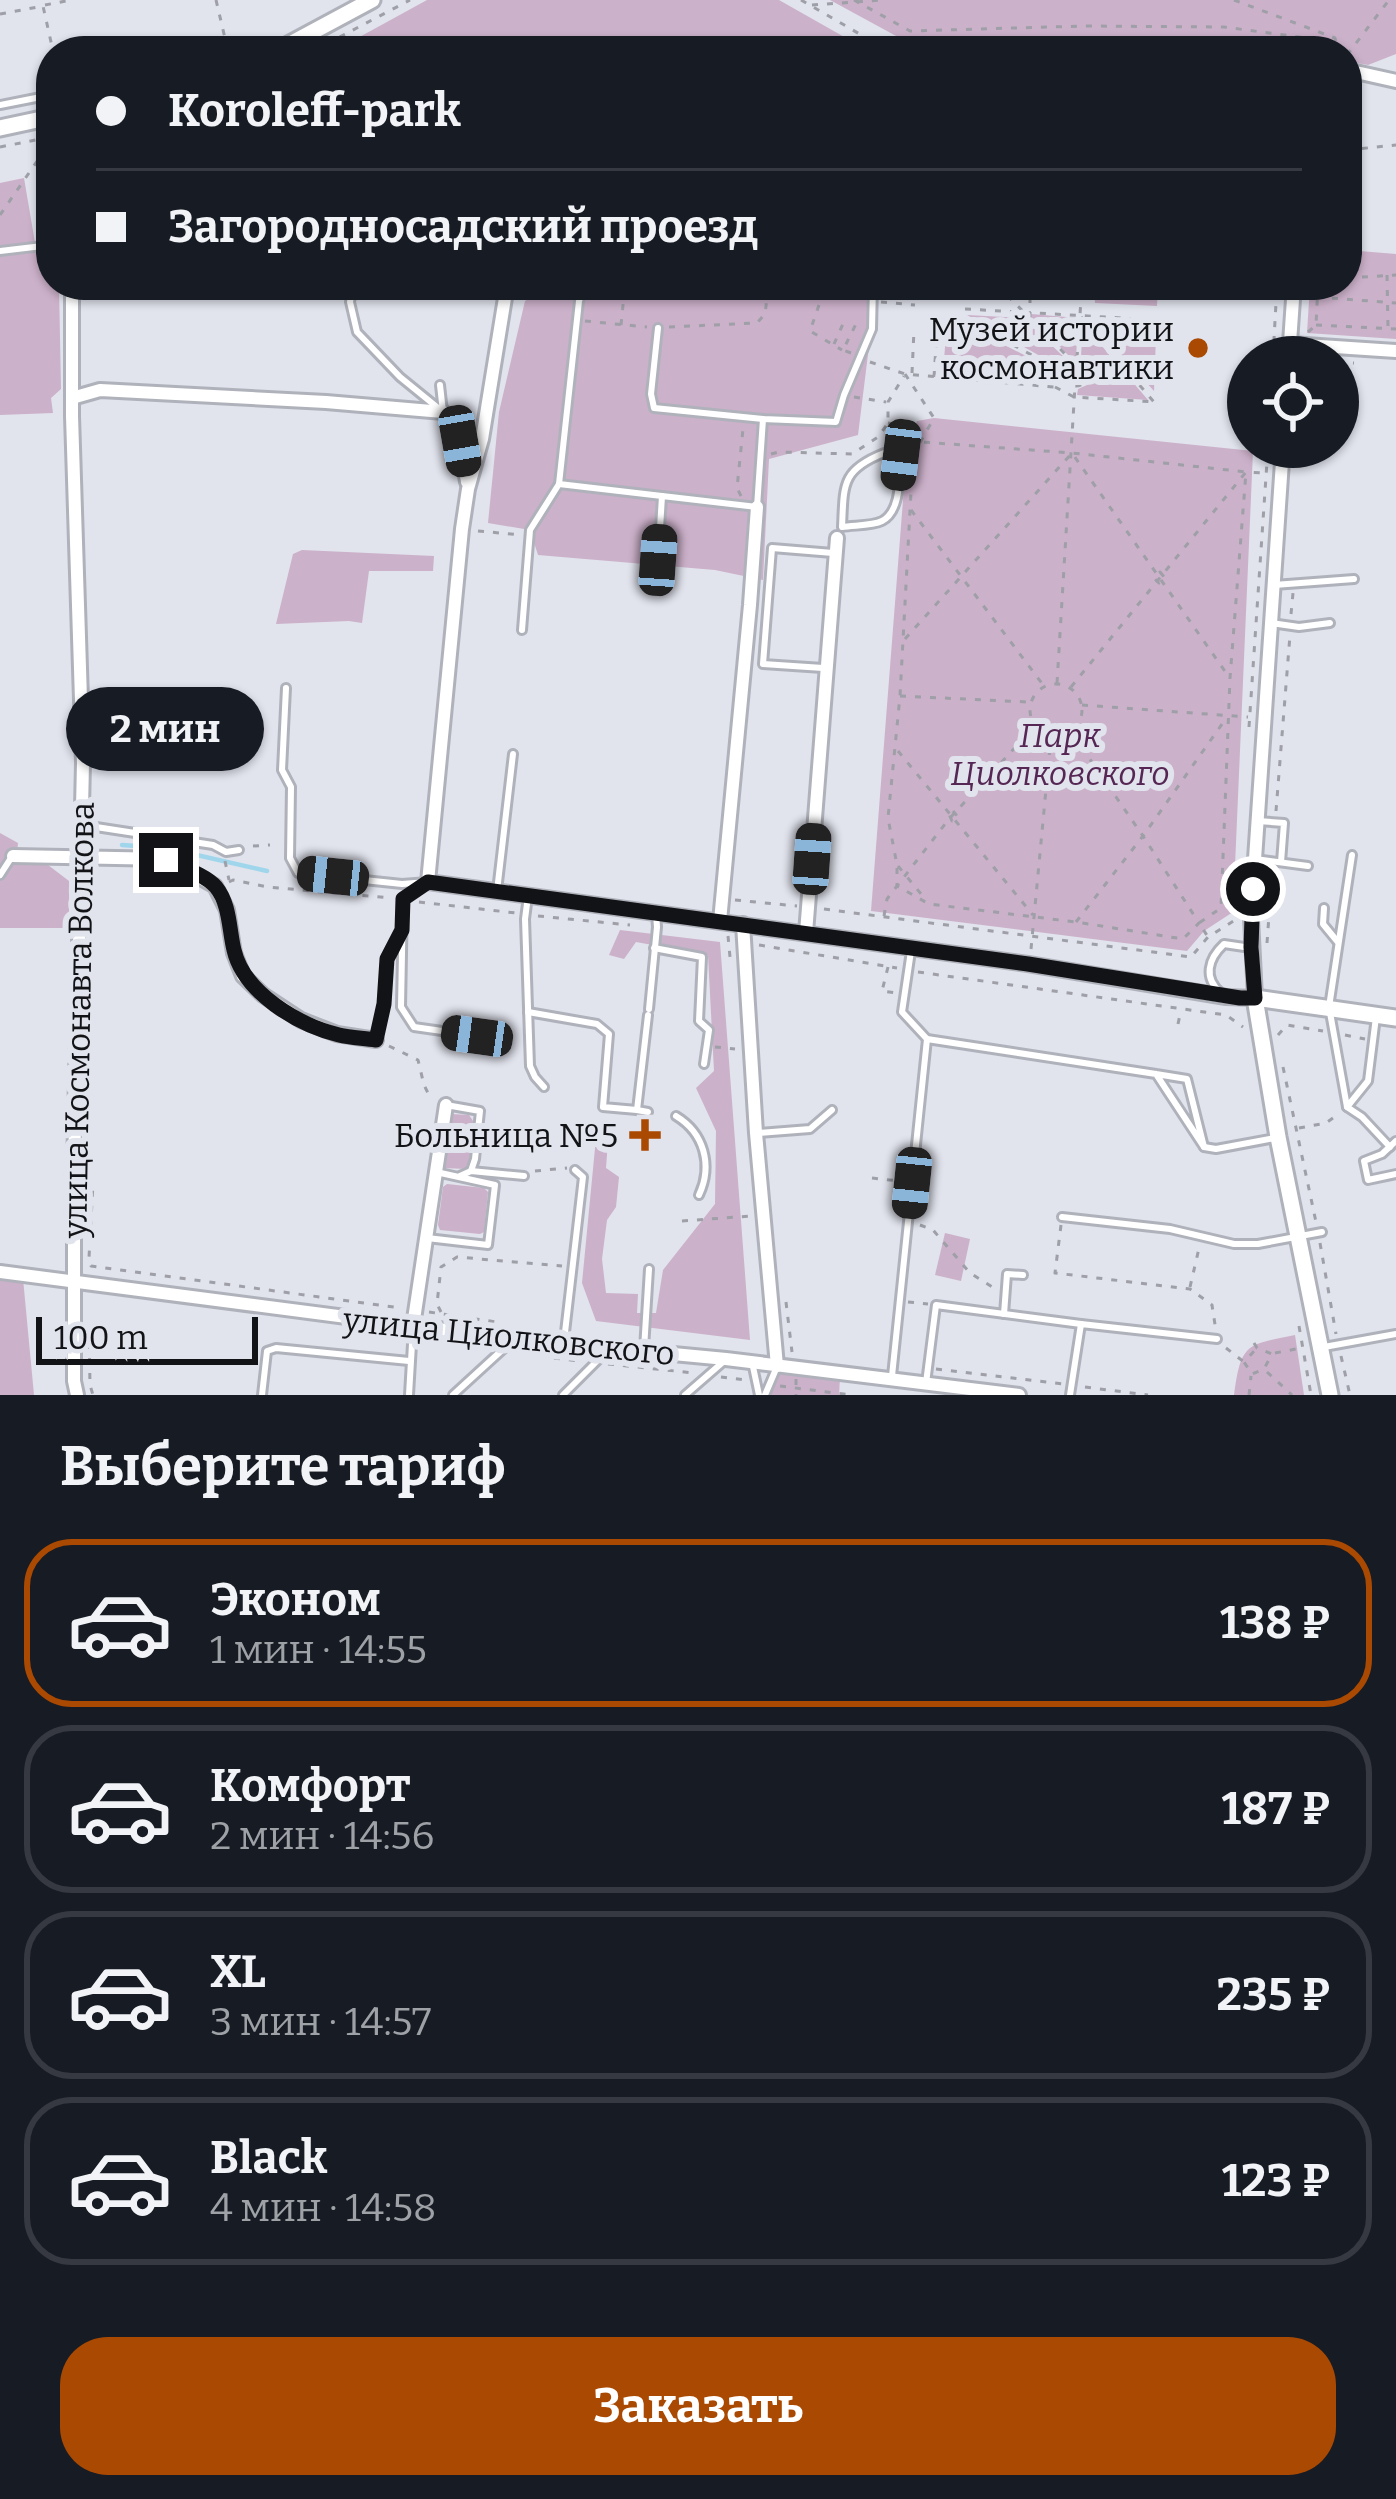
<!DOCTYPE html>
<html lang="ru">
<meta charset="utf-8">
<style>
:root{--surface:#171b24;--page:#242831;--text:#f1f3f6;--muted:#9ea1a6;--line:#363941;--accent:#aa4901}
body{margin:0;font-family:Bitter,serif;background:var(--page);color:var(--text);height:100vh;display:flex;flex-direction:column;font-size:45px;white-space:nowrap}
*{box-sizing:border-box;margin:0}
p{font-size:39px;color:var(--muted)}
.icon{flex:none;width:66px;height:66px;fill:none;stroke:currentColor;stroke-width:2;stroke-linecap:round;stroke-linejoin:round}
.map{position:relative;height:1395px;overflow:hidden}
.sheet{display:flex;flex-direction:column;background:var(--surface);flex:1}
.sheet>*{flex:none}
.banner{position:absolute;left:36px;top:36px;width:1326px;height:264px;border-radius:48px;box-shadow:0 3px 9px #0004;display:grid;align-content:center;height:264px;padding:0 60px;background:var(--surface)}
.tools{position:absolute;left:1227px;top:336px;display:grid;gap:24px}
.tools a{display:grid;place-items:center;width:132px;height:132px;border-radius:50%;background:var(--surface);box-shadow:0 3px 9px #0004;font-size:60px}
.scale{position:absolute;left:36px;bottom:30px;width:222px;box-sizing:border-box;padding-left:12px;border:6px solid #121316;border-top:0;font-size:33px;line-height:42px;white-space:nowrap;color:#121316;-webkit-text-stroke:9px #e1e3ed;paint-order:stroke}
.end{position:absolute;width:54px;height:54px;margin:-27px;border:15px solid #121316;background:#fff;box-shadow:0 0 0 6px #fff}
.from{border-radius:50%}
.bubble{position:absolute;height:84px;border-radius:42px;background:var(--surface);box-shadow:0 3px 9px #0004;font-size:39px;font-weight:700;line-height:84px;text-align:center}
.car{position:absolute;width:36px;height:72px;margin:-36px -18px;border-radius:15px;box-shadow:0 0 9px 3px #0007;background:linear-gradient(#222 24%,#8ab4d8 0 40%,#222 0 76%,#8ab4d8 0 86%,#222 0)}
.banner b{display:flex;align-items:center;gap:42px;height:114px;font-size:45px}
.banner b+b{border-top:3px solid var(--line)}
.banner i{width:30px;height:30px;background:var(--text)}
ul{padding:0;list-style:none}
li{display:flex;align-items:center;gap:36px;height:168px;margin:0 24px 18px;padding:0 36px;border:6px solid var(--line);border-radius:48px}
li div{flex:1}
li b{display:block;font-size:45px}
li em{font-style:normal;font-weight:700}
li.selected{border-color:var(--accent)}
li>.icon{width:108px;height:108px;stroke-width:1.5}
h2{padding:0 60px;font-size:54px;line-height:144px}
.action{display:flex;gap:24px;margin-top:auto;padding:24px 60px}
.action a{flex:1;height:138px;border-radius:48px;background:var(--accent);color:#fff;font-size:48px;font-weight:700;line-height:138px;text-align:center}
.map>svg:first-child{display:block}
</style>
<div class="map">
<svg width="1396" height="1395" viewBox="0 0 1396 1395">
<rect width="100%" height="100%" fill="#e1e3ed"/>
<g fill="#ccb1ca">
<path d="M427 0H779L869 51H334Z"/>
<path d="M830 0H1396V54L1368 65 1347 61V51H1318L1306 47 1199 39 1082 37 909 43Z"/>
<path d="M24 178 40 272 51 280V285L59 286 61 389 51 398 53 413 0 415V183Z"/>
<path d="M1347 250 1396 254V339L1307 333 1310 285H1347Z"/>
<path d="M551 285H867L872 322 858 435 769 459 763 580 715 570 538 555 530 530 488 523 499 412 525 301Z"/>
<path d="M1118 285H1158L1157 306 1095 303 1094 291H1117Z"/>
<path d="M1031 314 1078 318 1076 359H1072L1031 318Z"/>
<path d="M967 315 1023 318 1065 358 1056 365Z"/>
<path d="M1083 324 1148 400 1077 395 1078 389 1087 385 1092 374 1088 362 1081 356Z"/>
<path d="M966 325 1055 371 1054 379 943 372 946 335H966Z"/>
<path d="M1102 333 1156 336 1154 391Z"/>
<path d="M934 418 1253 451 1233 912 1204 931 1187 951 871 911 907 449 917 421Z"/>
<path d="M302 550 434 556 433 571H369L362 623 349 621 276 624 293 554Z"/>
<path d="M0 833 18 843 16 863 48 865 69 881V928H0Z"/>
<path d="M620 930 720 942 750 1340 596 1321 582 1283 596 1138 608 1141 606 1168 619 1177 616 1207 607 1220 602 1259 606 1293 638 1294 637 1313H656L663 1270 715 1204 716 1131 696 1088 714 1071 708 955 636 942 624 959 609 955Z"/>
<path d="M451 1114 469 1115 473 1121 469 1166 466 1169 443 1168 440 1163 447 1118Z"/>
<path d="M447 1184 484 1188 488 1192 484 1232 480 1234 440 1230 438 1225 443 1187Z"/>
<path d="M945 1233 970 1239 961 1281 935 1275Z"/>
<path d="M0 1263 22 1268 34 1395H0Z"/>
<path d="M1295 1335 1304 1395H1234C1241 1343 1246 1345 1295 1335Z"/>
<path d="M780 1371 840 1378 839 1395H770Z"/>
</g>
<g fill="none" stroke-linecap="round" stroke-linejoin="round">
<path stroke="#a0d6eb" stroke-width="4.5" d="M122 845 166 848 267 871"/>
<defs>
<g id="service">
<path d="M0 105 51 95"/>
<path d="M0 251 51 245"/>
<path d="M353 285 350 302 357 332 400 377 443 412 440 385"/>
<path d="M505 298 509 288 514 285"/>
<path d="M658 328 651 394 654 408 763 419 836 422 844 395 872 329 873 285"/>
<path d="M460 441 466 421"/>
<path d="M884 453 901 455C899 474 902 511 882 521 872 526 854 525 842 527 844 485 841 470 884 453Z"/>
<path d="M559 484 579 301 585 285"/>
<path d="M658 561 662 496 757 507 763 419"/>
<path d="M1274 585 1354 579"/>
<path d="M1271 623 1299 627 1330 623"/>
<path d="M522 630 530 530 559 484 662 496"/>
<path d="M823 668 763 664 772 548 833 553"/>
<path d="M286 688 282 770 291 787 290 858 298 873 402 884 428 882"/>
<path d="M1258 821 1284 823 1281 862"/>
<path d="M83 825 213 845 226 852 239 850"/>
<path d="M1352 855 1329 1007 1347 1107 1362 1117 1390 1147"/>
<path d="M1255 859 1308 866"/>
<path d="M0 875 11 858"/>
<path d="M425 884 403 899 401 1007 414 1027 477 1036"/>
<path d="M497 891 513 754"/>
<path d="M528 896 525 919 530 1066 535 1077 544 1087"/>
<path d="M1324 908 1323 924 1337 941"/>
<path d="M654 948 702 957 699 1021 709 1030 704 1064"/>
<path d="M1221 993C1203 978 1208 959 1224 944L1251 948"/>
<path d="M649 1009 657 927 656 914"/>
<path d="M528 1012 597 1024 609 1034 603 1107 637 1110"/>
<path d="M648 1015 637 1110 648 1112"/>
<path d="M927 1039 1156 1074 1187 1079 1204 1147 1156 1074"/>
<path d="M376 1040 384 1004 387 959 400 933"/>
<path d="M446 1105 480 1111 475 1159 471 1171"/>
<path d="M1347 1107 1368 1081 1376 1017"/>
<path d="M676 1116C704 1133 713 1165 699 1195"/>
<path d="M759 1133 810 1129 832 1110"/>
<path d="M1396 1141 1382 1154 1364 1161 1368 1180 1396 1174"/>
<path d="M1204 1147 1216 1149 1275 1138"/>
<path d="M460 1176 471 1171 524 1176"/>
<path d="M1062 1217 1170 1229 1234 1244H1258L1322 1232"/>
<path d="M427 1238 488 1245 495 1185 436 1172"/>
<path d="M1004 1314 1007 1274 1023 1275"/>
<path d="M564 1341 583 1177 575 1170"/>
<path d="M1324 1347 1396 1334"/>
<path d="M644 1349 649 1269"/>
<path d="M752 1362 759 1395"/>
<path d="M892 1376 927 1039 902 1012 911 951"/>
<path d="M926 1383 936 1305 1081 1324"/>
<path d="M262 1395 267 1351 276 1348 409 1361"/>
<path d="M409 1395 413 1327"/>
<path d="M453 1395 512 1341"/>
<path d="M563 1395 607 1351"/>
<path d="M685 1395 723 1362"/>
<path d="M765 1395 776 1369"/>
<path d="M1070 1395 1081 1324 1217 1339"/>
</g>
<g id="minor">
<path d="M1347 70 1396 81"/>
<path d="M72 285V416L83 763 74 1170V1381L77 1395"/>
<path d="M505 298 482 439 468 489 462 529 428 882 1028 964 1226 997 1255 998 1251 918 1283 447"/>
<path d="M1290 344 1396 351"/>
<path d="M1289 357 1294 285"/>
<path d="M72 398 100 390 326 402 443 412C460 433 463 456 467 482"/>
<path d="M13 856 167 859 215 886 227 910 234 953 243 976 263 995 301 1020 337 1034 376 1040"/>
<path d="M720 921 750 605 757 507"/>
<path d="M743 924 756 1133 777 1366"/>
<path d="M806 933 837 538"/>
<path d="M0 1272 515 1339 726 1359 1019 1395"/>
<path d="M413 1326 446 1105"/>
</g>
<g id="tertiary">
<path d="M277 51 372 0"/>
<path d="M0 128 51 117"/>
<path d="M1330 1395 1278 1137 1255 998 1396 1018"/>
</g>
</defs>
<use href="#service" stroke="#b0b2bb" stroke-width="12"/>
<use href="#minor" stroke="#b0b2bb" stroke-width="18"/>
<use href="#tertiary" stroke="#b0b2bb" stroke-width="21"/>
<g stroke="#9e9fa7" stroke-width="3" stroke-dasharray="6 9" stroke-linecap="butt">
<path d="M216 0 228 51"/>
<path d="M801 0 889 51"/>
<path d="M854 0 910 31 1084 26 1224 27 1336 42"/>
<path d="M1234 0 1335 38 1338 51"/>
<path d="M45 5 71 0"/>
<path d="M812 5 883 0"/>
<path d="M0 14 43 6 53 51"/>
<path d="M243 51 266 39"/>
<path d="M313 51 410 0"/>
<path d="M1347 55 1389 0"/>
<path d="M0 147 51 137"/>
<path d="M1347 150 1396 145"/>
<path d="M0 215 51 141"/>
<path d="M1387 275 1388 327"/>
<path d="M1347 278 1396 275"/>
<path d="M629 285H666"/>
<path d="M997 285 1072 361"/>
<path d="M1317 297 1396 303"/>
<path d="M881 302 915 305"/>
<path d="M819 305 810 331 842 350"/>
<path d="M965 309 1158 320"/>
<path d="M1081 317 1154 402"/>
<path d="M1030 318V285"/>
<path d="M585 321 647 327"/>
<path d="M621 325 625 285"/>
<path d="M1316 325 1396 329"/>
<path d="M669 327 757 323 765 314 767 298 759 290 722 285"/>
<path d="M1308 332 1316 325 1318 285"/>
<path d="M834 344 846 317"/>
<path d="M851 353 843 350 857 322"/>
<path d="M1273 357 1277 285"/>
<path d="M1077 358 1082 285"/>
<circle cx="1076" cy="373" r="13"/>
<path d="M870 362 905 374 1054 387 1063 372 965 319"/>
<path d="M1338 362 1354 363"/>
<path d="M912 373 914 330"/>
<path d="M905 374 934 418 913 455 900 696 888 818 897 865V886L949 819 1035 726"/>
<path d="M934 377 937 331"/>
<path d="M1055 387 1074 397 1156 402"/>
<path d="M854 397 886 402"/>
<path d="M888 423 916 429 922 442 1072 453 1246 472 1230 678 1221 908 1199 923 1208 937"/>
<path d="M771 454 779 452 852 454 878 437 888 423V402L904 376"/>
<path d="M741 496 737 488 743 429"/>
<path d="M911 510 1044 686"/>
<path d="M478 531 522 535"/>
<path d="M1160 572 1165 578 1159 583 1154 578Z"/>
<path d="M1291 614 1293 593"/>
<path d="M905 639 1072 453 1229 677"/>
<path d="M1057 683 1075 386"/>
<circle cx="1056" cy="710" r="26"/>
<path d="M1071 687 1246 472 1266 473"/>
<path d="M900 696 1028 702"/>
<path d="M1082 705 1248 717"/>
<path d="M1249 727 1268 447"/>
<path d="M898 751 1033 915"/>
<path d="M97 763 124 761"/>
<path d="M953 811 958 817 952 821 949 814Z"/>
<path d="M1276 811 1290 635"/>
<path d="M253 846 270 845"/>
<path d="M225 861 229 880"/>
<path d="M898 866 926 900"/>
<path d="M229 882 233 880 268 887 391 898"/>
<path d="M735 900 797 906"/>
<path d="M419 902 516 913"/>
<path d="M824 909 1191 957 1208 937 1235 920"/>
<path d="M538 916 630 925"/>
<path d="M884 916 887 899 897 886 929 904 1076 922 1183 939 1199 923 1143 836 1071 732"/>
<path d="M1076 922 1143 836 1227 717"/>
<path d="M728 936 730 957"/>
<path d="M1267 943 1272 874"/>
<path d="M759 945 897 968"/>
<path d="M1031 949 1051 736"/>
<path d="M888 967 882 991 896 993"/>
<path d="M918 972 1226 1015 1243 1027"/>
<path d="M1178 1024 1181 1010"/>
<path d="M1278 1035 1287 1025 1323 1031"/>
<path d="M1345 1035 1365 1039"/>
<path d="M389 1046 418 1060 424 1085 431 1099"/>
<path d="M715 1047 735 1049"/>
<path d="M1283 1067 1316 1222"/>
<path d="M1299 1128 1326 1123 1340 1113"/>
<path d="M535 1171 567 1168"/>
<path d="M872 1178 899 1181"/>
<path d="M87 1179 93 1183 89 1258 91 1266 401 1308"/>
<path d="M682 1221 752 1216"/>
<path d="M920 1225 933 1230 970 1273 994 1288"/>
<path d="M1061 1225 1055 1273 1190 1289 1212 1305 1216 1331"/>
<path d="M1320 1243 1336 1334"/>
<path d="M1190 1287 1200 1244"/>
<path d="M786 1302 792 1352"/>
<path d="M908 1302 928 1304"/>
<path d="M429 1312 496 1322"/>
<path d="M441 1312 437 1304 441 1267 457 1257 562 1266"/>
<path d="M1299 1326 1311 1395"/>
<path d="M89 1328 90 1385 93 1395"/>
<path d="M1254 1343 1257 1348 1272 1354 1264 1369 1252 1374 1244 1362 1257 1348"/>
<path d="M1226 1348 1244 1362"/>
<path d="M1275 1353 1301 1348"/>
<path d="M1341 1356 1350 1395"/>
<path d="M554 1358 580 1361"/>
<path d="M608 1364 694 1373"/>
<path d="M936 1369 1063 1384"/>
<path d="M1267 1372 1292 1395"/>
<path d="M721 1377 747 1380"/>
<path d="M796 1379V1395"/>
<path d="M780 1386 851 1395"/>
<path d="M1085 1387 1148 1395"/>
<path d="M1249 1395 1251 1376"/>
</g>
<use href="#service" stroke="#fff" stroke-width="6"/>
<use href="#minor" stroke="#fff" stroke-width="12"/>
<use href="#tertiary" stroke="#fff" stroke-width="15"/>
</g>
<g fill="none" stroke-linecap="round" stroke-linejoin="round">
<path stroke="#121316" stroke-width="15" d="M166 860C181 867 206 875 216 887 230 904 229 930 234 950 244 993 298 1025 339 1035 351 1038 364 1038 376 1040L384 1004 387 959 402 930 403 899 428 882 1028 964 1240 998H1255L1251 947 1253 889"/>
</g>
<g fill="#aa4901" stroke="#e1e3ed" stroke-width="4.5">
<circle cx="1198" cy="348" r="12"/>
<path d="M639 1117h12v12h12v12h-12v12h-12v-12h-12v-12h12z"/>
</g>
<g text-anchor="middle" stroke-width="12" stroke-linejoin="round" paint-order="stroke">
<g font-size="33" fill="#121316" stroke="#e1e3ed" text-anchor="end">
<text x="1174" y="341">Музей истории<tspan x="1174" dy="38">космонавтики</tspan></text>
<text x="618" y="1147">Больница №5</text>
</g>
<g font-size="33" font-style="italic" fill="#562754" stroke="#e1e3ed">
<text x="1060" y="747">Парк<tspan x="1060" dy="38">Циолковского</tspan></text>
</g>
<g font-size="33" fill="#121316" stroke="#e1e3ed">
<text transform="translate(78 1020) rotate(-89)" y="12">улица Космонавта Волкова</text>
<text transform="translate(509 1336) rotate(6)" y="12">улица Циолковского</text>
</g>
</g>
</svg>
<div class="tools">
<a><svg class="icon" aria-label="locate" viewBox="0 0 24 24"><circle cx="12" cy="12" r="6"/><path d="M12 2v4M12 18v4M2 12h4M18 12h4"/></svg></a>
</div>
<div class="scale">100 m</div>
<i class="end from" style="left:1253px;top:889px"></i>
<i class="end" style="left:166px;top:860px"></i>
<div class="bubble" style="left:66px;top:687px;width:198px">2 мин</div>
<i class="car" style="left:460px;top:441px;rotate:170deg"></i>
<i class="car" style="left:901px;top:455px;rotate:187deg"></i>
<i class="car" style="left:658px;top:560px;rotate:4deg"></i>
<i class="car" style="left:812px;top:859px;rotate:4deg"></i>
<i class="car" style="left:333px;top:876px;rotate:276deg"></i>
<i class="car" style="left:477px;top:1036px;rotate:278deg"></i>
<i class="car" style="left:912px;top:1183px;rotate:186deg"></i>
<div class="banner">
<b><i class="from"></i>Koroleff-park</b>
<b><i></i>Загородносадский проезд</b>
</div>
</div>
<section class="sheet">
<h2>Выберите тариф</h2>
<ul>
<li class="selected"><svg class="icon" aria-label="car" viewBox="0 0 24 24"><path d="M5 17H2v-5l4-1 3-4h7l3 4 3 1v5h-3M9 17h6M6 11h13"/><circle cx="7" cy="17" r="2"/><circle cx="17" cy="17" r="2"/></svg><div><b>Эконом</b><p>1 мин · 14:55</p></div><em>138 ₽</em></li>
<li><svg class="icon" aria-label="car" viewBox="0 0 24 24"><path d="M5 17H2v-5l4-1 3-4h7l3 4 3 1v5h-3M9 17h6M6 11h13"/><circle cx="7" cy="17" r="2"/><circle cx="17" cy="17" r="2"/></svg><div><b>Комфорт</b><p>2 мин · 14:56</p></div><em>187 ₽</em></li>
<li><svg class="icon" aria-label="car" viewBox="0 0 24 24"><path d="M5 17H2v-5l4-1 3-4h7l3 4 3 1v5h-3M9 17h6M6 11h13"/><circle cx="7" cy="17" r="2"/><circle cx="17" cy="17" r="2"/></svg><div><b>XL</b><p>3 мин · 14:57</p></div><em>235 ₽</em></li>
<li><svg class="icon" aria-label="car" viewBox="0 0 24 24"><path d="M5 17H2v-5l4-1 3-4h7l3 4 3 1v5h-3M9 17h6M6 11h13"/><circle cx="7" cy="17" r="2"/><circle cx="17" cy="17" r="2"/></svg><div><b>Black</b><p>4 мин · 14:58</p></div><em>123 ₽</em></li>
</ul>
<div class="action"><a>Заказать</a></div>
</section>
